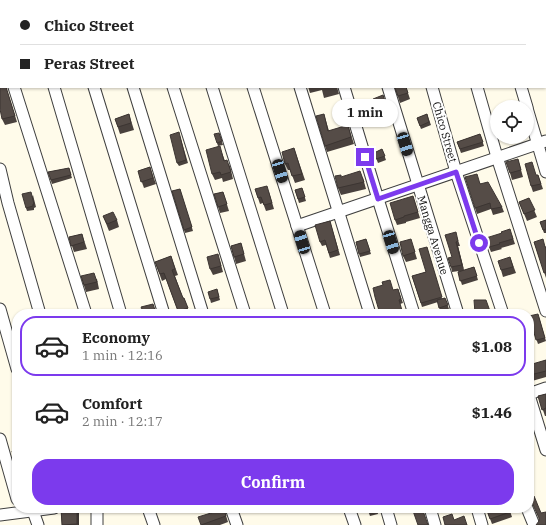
<!DOCTYPE html>
<meta charset="utf-8">
<style>
:root{--surface:#fff;--page:#f6f6f6;--text:#222;--muted:#767676;--line:#e0e0e0;--accent:#7c3aed}
body{margin:0;font-family:"IBM Plex Serif",serif;background:var(--page);color:var(--text);height:100vh;display:flex;flex-direction:column;font-size:15px;white-space:nowrap}
*{box-sizing:border-box;margin:0}
p{font-size:13px;color:var(--muted)}
.icon{flex:none;width:22px;height:22px;fill:none;stroke:currentColor;stroke-width:2;stroke-linecap:round;stroke-linejoin:round}
.map{position:relative;flex:1;overflow:hidden}
.details{position:absolute;left:12px;top:309px;width:522px;height:204px;display:flex;flex-direction:column;background:var(--surface);border-radius:16px;box-shadow:0 1px 3px #0004}
.details>*{flex:none}
.hud{position:absolute;left:0px;top:0px;width:546px;height:88px;box-shadow:0 1px 3px #0004;display:grid;align-content:center;height:88px;padding:0 20px;background:var(--surface)}
.tools{position:absolute;left:490px;top:100px;display:grid;gap:8px}
.tools a{display:grid;place-items:center;width:44px;height:44px;border-radius:50%;background:var(--surface);box-shadow:0 1px 3px #0004;font-size:20px}
.end{position:absolute;width:18px;height:18px;margin:-9px;border:5px solid #7c3aed;background:#fff;box-shadow:0 0 0 2px #fff}
.from{border-radius:50%}
.bubble{position:absolute;height:28px;border-radius:14px;background:var(--surface);box-shadow:0 1px 3px #0004;font-size:13px;font-weight:700;line-height:28px;text-align:center}
.car{position:absolute;width:12px;height:24px;margin:-12px -6px;border-radius:5px;box-shadow:0 0 3px 1px #0007;background:linear-gradient(#222 24%,#8ab4d8 0 40%,#222 0 76%,#8ab4d8 0 86%,#222 0)}
.hud b{display:flex;align-items:center;gap:14px;height:38px;font-size:15px}
.hud b+b{border-top:1px solid var(--line)}
.hud i{width:10px;height:10px;background:var(--text)}
ul{padding:7px 0 0;list-style:none}
li{display:flex;align-items:center;gap:12px;height:60px;margin:0 8px 6px;padding:0 12px;border:2px solid transparent;border-radius:16px}
li div{flex:1}
li b{display:block;font-size:15px}
li em{font-style:normal;font-weight:700}
li.selected{border-color:var(--accent)}
li>.icon{width:36px;height:36px;stroke-width:1.5}
.cta{display:flex;gap:8px;margin-top:auto;padding:8px 20px}
.cta a{flex:1;height:46px;border-radius:16px;background:var(--accent);color:#fff;font-size:16px;font-weight:700;line-height:46px;text-align:center}
.map>svg:first-child{display:block}
</style>
<div class="map">
<svg width="546" height="525" viewBox="0 0 546 525">
<rect width="100%" height="100%" fill="#fffbea"/>
<g fill="none" stroke-linecap="round" stroke-linejoin="round">
<defs>
<g id="minor">
<path d="M26 0V1"/>
<path d="M65 0V1"/>
<path d="M105 0 106 1"/>
<path d="M145 0V1"/>
<path d="M185 0V1"/>
<path d="M226 0V1"/>
<path d="M274 0V1"/>
<path d="M319 0V1"/>
<path d="M363 0V1"/>
<path d="M407 0 408 1"/>
<path d="M452 0V1"/>
<path d="M497 0V1"/>
<path d="M11 1V0"/>
<path d="M247 1 250 0"/>
<path d="M0 21 1 19"/>
<path d="M0 42 1 45"/>
<path d="M0 83H1"/>
<path d="M14 87 86 314"/>
<path d="M54 87 121 314"/>
<path d="M94 87 164 314"/>
<path d="M133 87 203 314"/>
<path d="M173 87 245 314"/>
<path d="M212 87 283 314"/>
<path d="M253 87 325 314"/>
<path d="M300 87 370 314"/>
<path d="M344 87 378 199 414 314"/>
<path d="M388 87 458 314"/>
<path d="M432 87 456 172 503 314"/>
<path d="M477 87 497 157 546 311"/>
<path d="M521 87 527 107"/>
<path d="M527 108 546 172"/>
<path d="M0 169 8 203 40 314"/>
<path d="M297 226 546 141"/>
<path d="M0 309 17 369"/>
<path d="M529 394 546 388"/>
<path d="M529 395 546 450"/>
<path d="M0 439 17 499"/>
<path d="M97 508V525"/>
<path d="M148 508 154 525"/>
<path d="M231 508 237 525"/>
<path d="M349 508 355 525"/>
<path d="M386 508 391 525"/>
<path d="M430 508 435 525"/>
<path d="M477 508 482 525"/>
<path d="M527 508 534 525"/>
<path d="M33 511 38 525"/>
<path d="M0 515 54 508"/>
</g>
</defs>
<use href="#minor" stroke="#3f3f3f" stroke-width="13"/>
<use href="#minor" stroke="#fff" stroke-width="11"/>
</g>
<g fill="#49413d">
<rect x="37" y="0" width="11" height="1"/>
<rect x="72" y="0" width="13" height="1"/>
<path d="M196 0H206V1H197Z"/>
<path d="M6 87 17 122 5 125 2 119Z"/>
<path d="M308 87H337L339 94 324 98 322 90 310 93Z"/>
<path d="M406 87 410 99 400 103 395 88Z"/>
<path d="M383 95 387 107 385 108 386 113 378 116 377 113Z"/>
<path d="M129 114 134 130 120 134 115 119Z"/>
<path d="M324 114 329 131 348 125 354 144 327 152 325 146Z"/>
<path d="M427 114 431 125 421 129 417 118Z"/>
<path d="M219 133 223 145 218 146 217 143Z"/>
<path d="M480 134 484 146 461 153 457 142Z"/>
<path d="M527 135 528 137 516 141 514 137H527Z"/>
<path d="M180 136 188 163 179 166 177 163Z"/>
<path d="M294 148 305 180 295 183 290 170H288L285 164Z"/>
<path d="M382 149 386 160 378 163 374 153Z"/>
<path d="M222 153 225 161 230 166 233 179 223 182 222 178 215 180 212 174Z"/>
<path d="M518 159 523 177 512 180 510 173Z"/>
<path d="M150 167 156 184 144 188 138 171Z"/>
<path d="M69 168 72 178 52 184 48 172Z"/>
<path d="M536 175H538L543 189 533 192 531 186Z"/>
<path d="M341 177 363 178 366 189 341 195 338 188Z"/>
<path d="M480 183 502 207 504 212 493 215 491 209 477 214 475 208Z"/>
<path d="M302 188 306 201 299 203 295 190Z"/>
<path d="M180 189 193 231 185 233 172 191Z"/>
<path d="M255 189 269 192 274 209 266 211 263 203 260 204Z"/>
<path d="M223 192 229 211 220 213 214 194Z"/>
<path d="M33 195 36 207 34 208V210L27 211 26 208Z"/>
<path d="M413 196 420 218 406 222V223L397 225 395 220Z"/>
<path d="M529 198 537 217 527 221 519 202Z"/>
<path d="M103 216 117 220 119 227 109 231Z"/>
<path d="M546 220V233H544L540 222Z"/>
<path d="M330 221 340 255 330 258 326 245 322 246 320 242Z"/>
<path d="M82 234 87 249 74 252 69 237Z"/>
<path d="M512 235 515 244 501 248 502 249 491 252 489 247Z"/>
<path d="M457 237 460 246H458L464 270 474 267 478 280 462 285 458 272 459 271 452 272 451 267 452 257Z"/>
<path d="M366 239 371 254 360 257 356 242Z"/>
<path d="M534 242 546 247V278Z"/>
<path d="M241 243 246 261 236 264 231 246Z"/>
<path d="M413 246 417 259 406 262 403 256Z"/>
<path d="M427 247 442 299 445 298 449 309 440 311 438 302 422 307 412 276 426 272Z"/>
<path d="M171 256 178 275 175 276 183 298H184L190 314H179L166 279 162 281 155 262Z"/>
<path d="M510 257 516 273 503 277 501 270Z"/>
<path d="M220 261 223 272 213 275 210 269Z"/>
<path d="M81 276 97 279 99 289 86 292Z"/>
<path d="M217 289 220 300 211 303 210 299Z"/>
<path d="M398 289 403 303 400 304 393 290Z"/>
<path d="M539 317 546 341 538 344 534 332 529 334V323Z"/>
<path d="M546 360V377L532 381 529 373Z"/>
<path d="M546 394V416H545L538 396Z"/>
<path d="M61 508 79 513V525H62Z"/>
<path d="M367 508H377L378 514 370 516Z"/>
<path d="M486 508H509L512 517 492 524Z"/>
<path d="M224 509 228 522 220 525H201Z"/>
</g>
<g fill="#3c3532">
<path d="M456 242 458 246 464 270 462 265Z"/>
<path d="M77 508 79 513V525H78L77 524Z"/>
</g>
<g fill="#554c47" stroke="#3c3532">
<path d="M302 0H312L313 1H302Z"/>
<rect x="519" y="0" width="10" height="1"/>
<path d="M0 86H1V87H6L15 116 2 119 0 109Z"/>
<path d="M397 87H406L408 93 398 96 395 88Z"/>
<path d="M383 95 386 104H383L385 110 377 113 373 99Z"/>
<path d="M512 103 513 107H505L504 105Z"/>
<path d="M129 114 131 123 118 127 115 119Z"/>
<path d="M324 114 328 131 348 125 351 137 325 146 316 116Z"/>
<path d="M427 114 429 122 420 126 417 118Z"/>
<path d="M179 132 186 160 177 163 170 135Z"/>
<path d="M219 133 222 141 217 143 214 134Z"/>
<path d="M480 134 483 142 460 149 457 142Z"/>
<path d="M220 146 224 161 227 160 231 172 221 175 220 172 212 174 206 150Z"/>
<path d="M294 148 302 174 292 176 288 163 285 164 282 152Z"/>
<path d="M382 149 385 156 376 159 374 153Z"/>
<path d="M518 159 521 170 510 173 506 162Z"/>
<path d="M532 162 536 175H538L541 184 531 186 525 164Z"/>
<path d="M150 167 153 178 141 182 138 171Z"/>
<path d="M69 168 71 175 51 180 48 172Z"/>
<path d="M360 171 364 182 338 188 335 176 341 175V177Z"/>
<path d="M477 174 480 184 488 182 502 207 491 209 490 203 475 208 465 177Z"/>
<path d="M267 186 272 203 264 205 261 197 258 198 255 189Z"/>
<path d="M302 188 305 197 298 199 295 190Z"/>
<path d="M180 189 192 227 184 230 172 191Z"/>
<path d="M31 192 34 204H33V206L26 208 22 194Z"/>
<path d="M223 192 227 204 218 207 214 194Z"/>
<path d="M413 196 418 212 404 216V217L395 220 390 203Z"/>
<path d="M529 198 535 210 524 214 519 202Z"/>
<path d="M113 212 117 220 107 224 103 216Z"/>
<path d="M546 220V229L543 230 540 222Z"/>
<path d="M330 221 338 250 329 253 325 240 320 242 315 225Z"/>
<path d="M510 229 513 239 499 243 500 244 489 247 486 238 502 233 501 232Z"/>
<path d="M456 232 458 241 456 242 462 265 451 267 448 258 452 257 445 235Z"/>
<path d="M82 234 84 242 71 246 69 237Z"/>
<path d="M366 239 370 251 359 254 356 242Z"/>
<path d="M411 239 415 252 403 256 400 242Z"/>
<path d="M543 239 545 247H546V272L544 273 534 242Z"/>
<path d="M241 243 244 254 234 257 231 246Z"/>
<path d="M427 247 442 297 421 303 412 276 426 272 419 249Z"/>
<path d="M218 254 221 266 210 269 207 257Z"/>
<path d="M171 256 175 269 172 270 183 298H184L188 308 178 311 164 273 160 274 155 262Z"/>
<path d="M510 257 513 267 501 270 498 261Z"/>
<path d="M474 267 477 276 460 281 458 272Z"/>
<path d="M94 273 97 282 84 285 81 276Z"/>
<path d="M390 280 393 290 398 289 401 299 399 300 403 314H380L375 297 373 288 383 285 382 282Z"/>
<path d="M217 289 219 297 210 299 208 292Z"/>
<path d="M445 298 448 305 439 308 437 300Z"/>
<path d="M474 300H486L491 314H473L475 313Z"/>
<path d="M153 304 156 313 153 314H131V312L142 309 141 307Z"/>
<path d="M538 314 545 338 536 340 533 329 529 330V323L530 322 529 316Z"/>
<path d="M546 360V371L530 375 529 373V365Z"/>
<path d="M546 394V408L542 410 538 396Z"/>
<path d="M17 449V468L12 451Z"/>
<path d="M534 496 541 513 546 512V525H536L539 521V518L530 498Z"/>
<path d="M61 508H77V524L62 525Z"/>
<path d="M412 508H422L428 525H418Z"/>
<path d="M486 508H509L510 512 490 519Z"/>
<path d="M224 509 226 516 201 525 198 517Z"/>
<path d="M452 514 454 520 464 516 467 525H445L443 517Z"/>
</g>
<g fill="none" stroke-linecap="round" stroke-linejoin="round">
<path stroke="#7c3aed" stroke-width="5" d="M365 157 378 199 456 172 479 243"/>
</g>
<g text-anchor="middle" stroke-width="4" stroke-linejoin="round" paint-order="stroke">
<g font-size="11" fill="#0c0c0c" stroke="#fff">
<text transform="translate(445 132) rotate(74)" y="4">Chico Street</text>
<text transform="translate(433 235) rotate(73)" y="4">Mangga Avenue</text>
</g>
</g>
</svg>
<div class="tools">
<a><svg class="icon" aria-label="locate" viewBox="0 0 24 24"><circle cx="12" cy="12" r="6"/><path d="M12 2v4M12 18v4M2 12h4M18 12h4"/></svg></a>
</div>
<i class="end from" style="left:479px;top:243px"></i>
<i class="end" style="left:365px;top:157px"></i>
<div class="bubble" style="left:332px;top:99px;width:66px">1 min</div>
<i class="car" style="left:405px;top:144px;rotate:163deg"></i>
<i class="car" style="left:280px;top:171px;rotate:163deg"></i>
<i class="car" style="left:302px;top:242px;rotate:343deg"></i>
<i class="car" style="left:391px;top:242px;rotate:163deg"></i>
<div class="hud">
<b><i class="from"></i>Chico Street</b>
<b><i></i>Peras Street</b>
</div>
<section class="details">
<ul>
<li class="selected"><svg class="icon" aria-label="car" viewBox="0 0 24 24"><path d="M5 17H2v-5l4-1 3-4h7l3 4 3 1v5h-3M9 17h6M6 11h13"/><circle cx="7" cy="17" r="2"/><circle cx="17" cy="17" r="2"/></svg><div><b>Economy</b><p>1 min · 12:16</p></div><em>$1.08</em></li>
<li><svg class="icon" aria-label="car" viewBox="0 0 24 24"><path d="M5 17H2v-5l4-1 3-4h7l3 4 3 1v5h-3M9 17h6M6 11h13"/><circle cx="7" cy="17" r="2"/><circle cx="17" cy="17" r="2"/></svg><div><b>Comfort</b><p>2 min · 12:17</p></div><em>$1.46</em></li>
</ul>
<div class="cta"><a>Confirm</a></div>
</section>
</div>
